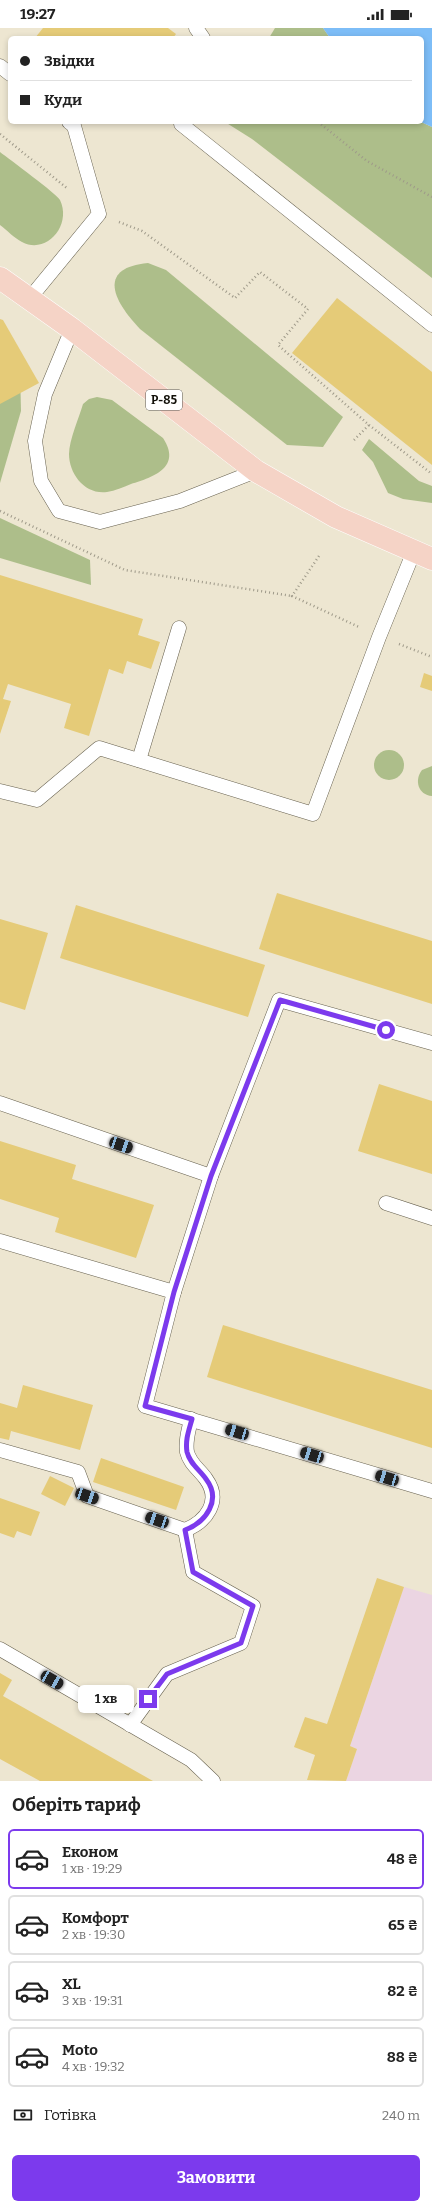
<!DOCTYPE html>
<html lang="uk">
<meta charset="utf-8">
<style>
:root{--surface:#fff;--page:#f6f6f6;--text:#222;--muted:#767676;--line:#e0e0e0;--accent:#7c3aed}
body{margin:0;font-family:Bitter,serif;background:var(--page);color:var(--text);height:100vh;display:flex;flex-direction:column;font-size:15px;white-space:nowrap}
*{box-sizing:border-box;margin:0}
p{font-size:13px;color:var(--muted)}
.icon{flex:none;width:22px;height:22px;fill:none;stroke:currentColor;stroke-width:2;stroke-linecap:round;stroke-linejoin:round}
.map{position:relative;height:1753px;overflow:hidden}
.panel{display:flex;flex-direction:column;background:var(--surface);flex:1}
.panel>*{flex:none}
.banner{position:absolute;left:8px;top:8px;width:416px;height:88px;border-radius:6px;box-shadow:0 2px 6px #0003;display:grid;align-content:center;height:88px;padding:0 12px;background:var(--surface)}
.end{position:absolute;width:18px;height:18px;margin:-9px;border:5px solid #7c3aed;background:#fff;box-shadow:0 0 0 2px #fff}
.from{border-radius:50%}
.bubble{position:absolute;height:28px;border-radius:6px;background:var(--surface);box-shadow:0 2px 6px #0003;font-size:13px;font-weight:700;line-height:28px;text-align:center}
.car{position:absolute;width:12px;height:24px;margin:-12px -6px;border-radius:5px;box-shadow:0 0 3px 1px #0007;background:linear-gradient(#222 24%,#8ab4d8 0 40%,#222 0 76%,#8ab4d8 0 86%,#222 0)}
.banner b{display:flex;align-items:center;gap:14px;height:38px;font-size:15px}
.banner b+b{border-top:1px solid var(--line)}
.banner i{width:10px;height:10px;background:var(--text)}
ul{padding:0;list-style:none}
li{display:flex;align-items:center;gap:12px;height:60px;margin:0 8px 6px;padding:0 4px;border:2px solid var(--line);border-radius:6px}
li div{flex:1}
li b{display:block;font-size:15px}
li em{font-style:normal;font-weight:700}
li.on{border-color:var(--accent)}
li>.icon{width:36px;height:36px;stroke-width:1.5}
h2{padding:0 12px;font-size:18px;line-height:48px}
.pay{display:flex;align-items:center;gap:10px;height:44px;padding:0 12px;font-size:15px}
.pay p{margin-inline-start:auto}
.cta{display:flex;gap:8px;margin-top:auto;padding:8px 12px}
.cta a{flex:1;height:46px;border-radius:6px;background:var(--accent);color:#fff;font-size:16px;font-weight:700;line-height:46px;text-align:center}
.status{display:flex;justify-content:space-between;align-items:center;height:28px;padding:0 20px;background:var(--surface);direction:ltr}
.status svg{height:11px;fill:currentColor}
.map>svg:first-child{display:block}
</style>
<div class="status"><b>19:27</b><svg viewBox="0 0 49 12"><path d="M0 12V9h3v3zM5 12V6h3v6zM10 12V3h3v9zM15 12V0h3v12zM26 1h20v11H26zM47 4h2v5h-2z"/></svg></div>
<div class="map">
<svg width="432" height="1753" viewBox="0 0 432 1753">
<rect width="100%" height="100%" fill="#ede6d1"/>
<path fill="#ebd5e2" d="M404 1559 432 1567V1753H346L357 1721 350 1718Z"/>
<g fill="#adbe8a">
<path d="M275 0H323L330 10H269Z"/>
<path d="M225 94H421L432 99V250L252 111Z"/>
<path d="M0 124C9 131 57 166 60 172 72 197 47 227 22 214 14 210 7 202 0 197Z"/>
<path d="M148 235 166 242 343 389 323 419 287 417 140 301C115 275 95 240 148 235Z"/>
<path d="M0 298 20 342 21 383 0 455Z"/>
<path d="M97 369 112 372 163 410C182 439 154 449 131 456 123 459 115 463 107 464 85 467 69 446 69 426 69 412 79 390 83 376L89 371Z"/>
<path d="M369 411 419 453 432 458V475L403 471 388 465 373 434 362 422Z"/>
<path d="M0 490 90 532 91 557 0 530Z"/>
<circle cx="389" cy="737" r="15"/>
<path d="M432 738V768C418 767 414 752 422 742Z"/>
</g>
<path fill="#7dbdf7" d="M323 0H432V99L421 94 422 10H330Z"/>
<g fill="#e5cb78">
<path d="M43 0H168L176 6 173 10H35Z"/>
<path d="M337 270 432 344V437L292 325Z"/>
<path d="M0 291 3 292 39 355 0 376Z"/>
<path d="M0 547 143 591 138 607 160 614 151 641 127 633 123 646 109 641 89 708 64 700 71 676 8 656 3 671 11 673 0 706Z"/>
<path d="M424 645 432 648V663L420 659Z"/>
<path d="M277 865 432 913V976L259 921Z"/>
<path d="M76 877 265 937 248 989 60 930Z"/>
<path d="M0 891 48 905 25 982 0 974Z"/>
<path d="M379 1056 432 1073V1146L358 1123Z"/>
<path d="M0 1113 76 1137 72 1151 154 1177 136 1230 55 1204 59 1190 0 1171Z"/>
<path d="M223 1297 432 1362V1420L207 1349Z"/>
<path d="M23 1357 93 1377 80 1422 11 1403 9 1412 0 1410V1375L17 1380Z"/>
<path d="M101 1430 184 1459 176 1482 93 1454Z"/>
<path d="M50 1448 74 1460 65 1478 41 1466Z"/>
<path d="M0 1470 40 1484 31 1508 17 1503 14 1510 0 1505Z"/>
<path d="M377 1550 404 1559 350 1718 357 1721 346 1753 307 1752 315 1727 294 1719 305 1689 327 1696Z"/>
<path d="M0 1645 12 1652 3 1668 153 1753H40L0 1731Z"/>
</g>
<g fill="none" stroke-linecap="round" stroke-linejoin="round">
<defs>
<g id="service">
<path d="M196 0 203 10"/>
<path d="M0 38 10 46"/>
<path d="M183 94 181 96 432 297"/>
<path d="M30 270 99 186 74 98 69 94"/>
<path d="M72 301 45 366 35 413 41 453 59 483 100 494 180 473 256 443"/>
<path d="M139 732 179 600"/>
<path d="M0 763 37 772 99 720 313 786 379 609 414 523"/>
<path d="M432 1015 279 972 211 1148 174 1264 145 1378 432 1463"/>
<path d="M0 1075 211 1148"/>
<path d="M386 1175 432 1190"/>
<path d="M0 1213 174 1264"/>
<path d="M0 1422 78 1444 87 1468 185 1502C206 1494 222 1473 206 1451 199 1441 190 1436 187 1424 185 1412 189 1402 191 1391"/>
<path d="M0 1621 191 1732 213 1753"/>
<path d="M130 1697 167 1646 241 1615 253 1578 193 1544 185 1502"/>
</g>
<path id="primary" d="M0 250 72 301 256 443 336 489 432 531"/>
</defs>
<use href="#service" stroke="#67614f" stroke-width="15"/>
<use href="#primary" stroke="#fff" stroke-width="23"/>
<g stroke="#9e9989" stroke-width="2.5" stroke-dasharray="1 3" stroke-linecap="butt">
<path d="M318 94 367 133 432 169"/>
<path d="M0 106 68 161"/>
<path d="M119 194 142 203 235 270 260 244 308 281 278 317 369 397 432 446"/>
<path d="M354 412 369 397"/>
<path d="M0 483 125 542 292 568"/>
<path d="M319 528 292 568 359 599"/>
<path d="M399 616 432 629"/>
</g>
<use href="#service" stroke="#fff" stroke-width="14"/>
<use href="#primary" stroke="#f5d3c6" stroke-width="22"/>
</g>
<g fill="none" stroke-linecap="round" stroke-linejoin="round">
<path stroke="#7c3aed" stroke-width="5" d="M148 1671 167 1646 241 1615 253 1578 193 1544 185 1502C206 1494 222 1472 206 1451 199 1441 190 1436 187 1424 185 1412 189 1402 192 1391L145 1378 174 1264 211 1148 280 972 386 1002"/>
</g>
<g text-anchor="middle" stroke-width="4" stroke-linejoin="round" paint-order="stroke">
<rect fill="#fff" stroke="#585752" stroke-width="1" x="146" y="362" width="36" height="20" rx="3"/>
<g font-size="12" font-weight="bold" fill="#110f08">
<text x="164" y="376">Р-85</text>
</g>
</g>
</svg>
<i class="end from" style="left:386px;top:1002px"></i>
<i class="end" style="left:148px;top:1671px"></i>
<div class="bubble" style="left:78px;top:1657px;width:56px">1 хв</div>
<i class="car" style="left:121px;top:1117px;rotate:109deg"></i>
<i class="car" style="left:237px;top:1404px;rotate:287deg"></i>
<i class="car" style="left:312px;top:1427px;rotate:287deg"></i>
<i class="car" style="left:387px;top:1450px;rotate:287deg"></i>
<i class="car" style="left:87px;top:1468px;rotate:109deg"></i>
<i class="car" style="left:157px;top:1492px;rotate:289deg"></i>
<i class="car" style="left:52px;top:1652px;rotate:120deg"></i>
<div class="banner">
<b><i class="from"></i>Звідки</b>
<b><i></i>Куди</b>
</div>
</div>
<section class="panel">
<h2>Оберіть тариф</h2>
<ul>
<li class="on"><svg class="icon" aria-label="car" viewBox="0 0 24 24"><path d="M5 17H2v-5l4-1 3-4h7l3 4 3 1v5h-3M9 17h6M6 11h13"/><circle cx="7" cy="17" r="2"/><circle cx="17" cy="17" r="2"/></svg><div><b>Економ</b><p>1 хв · 19:29</p></div><em>48 ₴</em></li>
<li><svg class="icon" aria-label="car" viewBox="0 0 24 24"><path d="M5 17H2v-5l4-1 3-4h7l3 4 3 1v5h-3M9 17h6M6 11h13"/><circle cx="7" cy="17" r="2"/><circle cx="17" cy="17" r="2"/></svg><div><b>Комфорт</b><p>2 хв · 19:30</p></div><em>65 ₴</em></li>
<li><svg class="icon" aria-label="car" viewBox="0 0 24 24"><path d="M5 17H2v-5l4-1 3-4h7l3 4 3 1v5h-3M9 17h6M6 11h13"/><circle cx="7" cy="17" r="2"/><circle cx="17" cy="17" r="2"/></svg><div><b>XL</b><p>3 хв · 19:31</p></div><em>82 ₴</em></li>
<li><svg class="icon" aria-label="car" viewBox="0 0 24 24"><path d="M5 17H2v-5l4-1 3-4h7l3 4 3 1v5h-3M9 17h6M6 11h13"/><circle cx="7" cy="17" r="2"/><circle cx="17" cy="17" r="2"/></svg><div><b>Moto</b><p>4 хв · 19:32</p></div><em>88 ₴</em></li>
</ul>
<div class="pay"><svg class="icon" aria-label="cash" viewBox="0 0 24 24"><path d="M3 7h18v10H3z"/><circle cx="12" cy="12" r="2"/></svg>Готівка<p>240 m</p></div>
<div class="cta"><a>Замовити</a></div>
</section>
